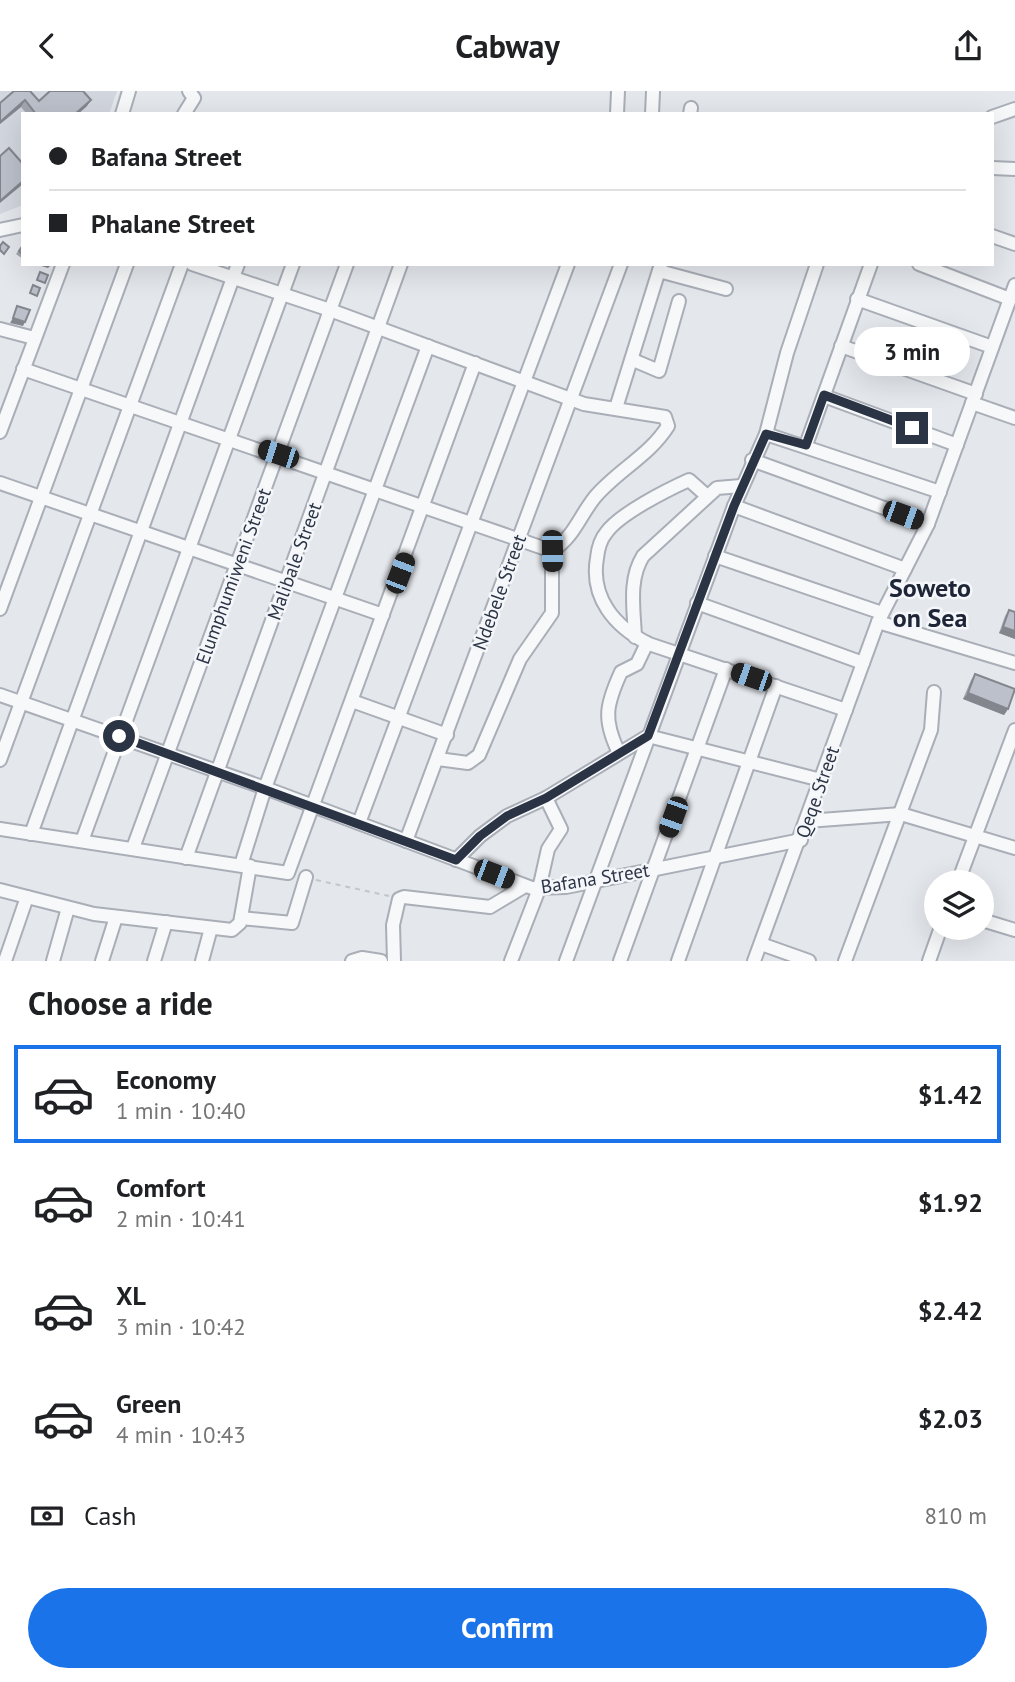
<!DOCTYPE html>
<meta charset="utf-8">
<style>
:root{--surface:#fff;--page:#f6f6f6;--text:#202124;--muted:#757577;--line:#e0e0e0;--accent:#1a73e8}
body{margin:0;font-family:"PT Sans",sans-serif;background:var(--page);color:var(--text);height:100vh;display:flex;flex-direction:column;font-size:26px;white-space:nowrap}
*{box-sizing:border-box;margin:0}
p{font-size:23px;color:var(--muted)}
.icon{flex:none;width:38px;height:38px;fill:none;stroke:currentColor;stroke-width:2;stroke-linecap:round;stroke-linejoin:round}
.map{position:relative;height:870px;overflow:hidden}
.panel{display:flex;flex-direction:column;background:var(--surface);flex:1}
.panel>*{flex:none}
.top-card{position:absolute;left:21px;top:21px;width:973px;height:154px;border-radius:0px;box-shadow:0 7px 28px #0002;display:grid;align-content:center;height:154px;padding:0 28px;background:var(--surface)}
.controls{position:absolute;left:924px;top:779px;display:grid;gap:14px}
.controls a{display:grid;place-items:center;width:70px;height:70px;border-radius:50%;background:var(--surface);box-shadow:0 7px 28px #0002;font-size:35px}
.end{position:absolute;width:32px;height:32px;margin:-16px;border:9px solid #2b3445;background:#fff;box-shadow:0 0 0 4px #fff}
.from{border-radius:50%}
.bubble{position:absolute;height:49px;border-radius:24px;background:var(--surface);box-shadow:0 7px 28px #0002;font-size:23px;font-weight:800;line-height:49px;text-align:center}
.car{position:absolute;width:21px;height:42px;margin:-21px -10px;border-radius:9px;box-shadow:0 0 5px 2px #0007;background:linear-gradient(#222 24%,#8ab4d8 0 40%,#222 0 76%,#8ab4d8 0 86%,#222 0)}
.top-card b{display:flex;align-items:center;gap:24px;height:66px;font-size:26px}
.top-card b+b{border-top:2px solid var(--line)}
.top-card i{width:18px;height:18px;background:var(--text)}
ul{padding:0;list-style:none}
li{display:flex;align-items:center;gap:21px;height:98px;margin:0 14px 10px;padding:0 14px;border:4px solid transparent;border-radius:0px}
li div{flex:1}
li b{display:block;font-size:26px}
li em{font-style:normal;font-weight:800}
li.current{border-color:var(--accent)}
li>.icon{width:63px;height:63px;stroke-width:1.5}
h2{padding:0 28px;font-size:32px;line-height:84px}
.pay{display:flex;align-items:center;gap:18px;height:77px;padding:0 28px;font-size:26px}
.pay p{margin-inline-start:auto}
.cta{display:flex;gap:14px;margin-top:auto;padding:14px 28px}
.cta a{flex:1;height:80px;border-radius:42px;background:var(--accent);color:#fff;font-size:28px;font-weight:800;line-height:80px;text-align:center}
header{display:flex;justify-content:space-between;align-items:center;height:91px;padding:0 28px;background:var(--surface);font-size:32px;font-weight:800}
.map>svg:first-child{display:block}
</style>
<header><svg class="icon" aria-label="back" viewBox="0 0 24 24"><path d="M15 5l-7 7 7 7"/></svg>Cabway<svg class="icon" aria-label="share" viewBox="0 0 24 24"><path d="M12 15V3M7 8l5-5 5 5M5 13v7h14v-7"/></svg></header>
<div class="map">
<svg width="1015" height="870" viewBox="0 0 1015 870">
<rect width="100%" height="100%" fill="#e4e7ec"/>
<path fill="#d2d6de" d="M0 0H117L109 23H23V73L20 77 23 80V114L0 123Z"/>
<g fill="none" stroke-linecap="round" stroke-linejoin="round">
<defs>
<g id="minor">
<path d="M122 23 129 0"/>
<path d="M184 23 194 7 189 0"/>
<path d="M617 23 618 0"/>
<path d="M652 23 653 1"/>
<path d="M690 23 691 17"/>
<path d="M992 26 1015 18"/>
<path d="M992 77 1015 78"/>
<path d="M0 139 23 134"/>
<path d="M992 145 1015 153"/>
<path d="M192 173 330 219 584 313 665 326 668 335C649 365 618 379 595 406 579 426 574 446 552 460"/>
<path d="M919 173 1010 208"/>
<path d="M659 180 726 198"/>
<path d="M857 208 992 256"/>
<path d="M0 238 34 247"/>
<path d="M841 255 976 303"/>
<path d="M633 269 659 280 679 210"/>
<path d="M23 278 552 460"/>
<path d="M824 305 957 354"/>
<path d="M972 312 1015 327"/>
<path d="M616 317 661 173"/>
<path d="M0 341 63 173"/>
<path d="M766 343 940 401"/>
<path d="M806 354 871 173"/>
<path d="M752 369 928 433"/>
<path d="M0 392 383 524"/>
<path d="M707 405 689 389C667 399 619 423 606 442 600 449 598 458 597 467 590 507 615 536 649 553L846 619"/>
<path d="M734 415 905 478"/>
<path d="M715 465 882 522"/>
<path d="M697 512 863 572"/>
<path d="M0 518 127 173"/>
<path d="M878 531 1015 572"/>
<path d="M635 546C634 519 628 489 643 465L717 397 741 395"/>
<path d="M0 604 265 697 532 797 566 796 801 749"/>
<path d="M352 610 447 644"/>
<path d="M618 660C603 628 606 614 621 581L637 573 647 552"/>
<path d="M438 668 468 672 479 664 520 568 552 522V460"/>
<path d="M0 669 182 173"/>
<path d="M807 730 901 723 1015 757"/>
<path d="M359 732 568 173"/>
<path d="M0 738 288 782 475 272"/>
<path d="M31 743 238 173"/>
<path d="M82 750 293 173"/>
<path d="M406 750 621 173"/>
<path d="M133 757 347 173"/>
<path d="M186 767 401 173"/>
<path d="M456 769 480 745 507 725 546 707 648 645 821 689"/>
<path d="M241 774 265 697 428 255"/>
<path d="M958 791 1015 639"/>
<path d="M0 799 94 823 232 839 240 832 250 775"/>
<path d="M241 827 292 832 306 786"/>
<path d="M982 829 1015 839"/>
<path d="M761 853 809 870"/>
<path d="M5 870 27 806"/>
<path d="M53 870 68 817"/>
<path d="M102 870 116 826"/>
<path d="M154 870 166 831"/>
<path d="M202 870 211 837"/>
<path d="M352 870 362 867 381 870"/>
<path d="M394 870 393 834 399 808 404 806 490 816 525 795"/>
<path d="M511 870 539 798 548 758 561 738 546 707"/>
<path d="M566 870 734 415 766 343 787 262 817 173"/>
<path d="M620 870 726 578"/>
<path d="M678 870 776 595"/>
<path d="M754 870 878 531 928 433 1015 194"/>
<path d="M845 870 931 639 934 601"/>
<path d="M929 870 941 836"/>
</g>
</defs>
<use href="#minor" stroke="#a9aeb7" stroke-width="16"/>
<path stroke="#c2c5cb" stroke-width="2" stroke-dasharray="5 5" stroke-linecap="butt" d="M316 789 389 805"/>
<use href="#minor" stroke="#f7f8fa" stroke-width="12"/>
</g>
<g fill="#a1a5ae">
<path d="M14 0 39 10 87 15 78 23H27L21 16 0 33V12Z"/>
<path d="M23 154V168L16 163Z"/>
<path d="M1009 519 1014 521 1015 519V548L999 542 1005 525Z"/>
<path d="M975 583 1008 618 1004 624 963 608 971 589Z"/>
</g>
<g fill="#83868d">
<path d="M25 9 21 16 0 33V31Z"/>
<path d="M91 9 87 15 78 23H75Z"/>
<path d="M23 90V93L0 112V110Z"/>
<path d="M35 173H49L51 174 48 177Z"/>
<path d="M13 227 25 231 23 235 10 232Z"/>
<path d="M1003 536 1015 540V548L999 542Z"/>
<path d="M968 602 1008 618 1004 624 963 608Z"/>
</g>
<g fill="#bbc0ca" stroke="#83868d" stroke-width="2">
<path d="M14 0H30L39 10 50 0H83L91 9 75 23H36L25 9 0 31V12Z"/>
<path d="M9 57 23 73V90L0 110V65Z"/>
<path d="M3 151 9 156 4 163 0 159V155Z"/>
<path d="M23 154V163L19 160Z"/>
<path d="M40 181 48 184 45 192 37 189Z"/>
<path d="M33 194 40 197 37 205 30 202Z"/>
<path d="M17 215 30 219 25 231 13 227Z"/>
<path d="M1009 519 1015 521V540L1003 536Z"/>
<path d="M975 583 1015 598 1008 618 968 602Z"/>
</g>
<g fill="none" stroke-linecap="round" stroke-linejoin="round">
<path stroke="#2b3445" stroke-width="9" d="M119 645 456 769 480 745 507 725 546 707 648 645 734 415 766 343 806 354 824 304 912 337"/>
</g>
<g text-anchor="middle" stroke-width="5" stroke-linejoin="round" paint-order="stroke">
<g font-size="19" fill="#2b3445" stroke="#f4f6f9">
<text transform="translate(294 470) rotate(-70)" y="7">Malibale Street</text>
<text transform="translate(233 485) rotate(-70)" y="7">Elumphumiweni Street</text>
<text transform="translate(499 501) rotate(-70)" y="7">Ndebele Street</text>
<text transform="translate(817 701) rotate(-71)" y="7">Qeqe Street</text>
<text transform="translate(595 787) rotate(-9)" y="7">Bafana Street</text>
</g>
<g font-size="26" font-weight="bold" fill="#1d2536" stroke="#f4f6f9">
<text x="930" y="506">Soweto<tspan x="930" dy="30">on Sea</tspan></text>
</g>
</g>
</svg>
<div class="controls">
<a><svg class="icon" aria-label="layers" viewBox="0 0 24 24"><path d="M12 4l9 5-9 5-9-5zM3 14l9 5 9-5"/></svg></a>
</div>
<i class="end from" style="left:119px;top:645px"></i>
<i class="end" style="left:912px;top:337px"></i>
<div class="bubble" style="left:854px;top:236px;width:116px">3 min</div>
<i class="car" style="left:278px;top:363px;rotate:288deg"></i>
<i class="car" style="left:903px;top:424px;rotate:110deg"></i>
<i class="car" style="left:552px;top:460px;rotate:179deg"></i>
<i class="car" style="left:400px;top:482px;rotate:21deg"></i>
<i class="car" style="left:751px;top:586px;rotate:289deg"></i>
<i class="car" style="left:673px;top:726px;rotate:200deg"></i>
<i class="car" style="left:494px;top:783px;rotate:111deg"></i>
<div class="top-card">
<b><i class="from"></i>Bafana Street</b>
<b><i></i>Phalane Street</b>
</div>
</div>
<section class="panel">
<h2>Choose a ride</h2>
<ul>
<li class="current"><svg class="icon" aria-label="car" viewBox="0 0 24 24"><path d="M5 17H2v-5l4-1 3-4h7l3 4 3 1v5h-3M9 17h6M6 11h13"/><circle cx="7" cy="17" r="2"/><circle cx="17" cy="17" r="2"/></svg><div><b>Economy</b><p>1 min · 10:40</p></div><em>$1.42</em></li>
<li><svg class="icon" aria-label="car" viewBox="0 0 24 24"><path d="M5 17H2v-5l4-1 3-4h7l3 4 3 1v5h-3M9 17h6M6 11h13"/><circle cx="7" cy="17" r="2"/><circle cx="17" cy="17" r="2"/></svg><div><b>Comfort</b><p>2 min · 10:41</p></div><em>$1.92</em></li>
<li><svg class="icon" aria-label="car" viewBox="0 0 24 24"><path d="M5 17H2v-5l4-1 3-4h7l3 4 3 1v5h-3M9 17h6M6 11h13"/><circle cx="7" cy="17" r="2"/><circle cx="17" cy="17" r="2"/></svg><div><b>XL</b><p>3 min · 10:42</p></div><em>$2.42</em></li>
<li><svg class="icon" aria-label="car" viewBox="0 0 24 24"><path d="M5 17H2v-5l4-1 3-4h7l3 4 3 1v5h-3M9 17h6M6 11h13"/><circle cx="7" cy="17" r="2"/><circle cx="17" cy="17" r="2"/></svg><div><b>Green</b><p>4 min · 10:43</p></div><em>$2.03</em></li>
</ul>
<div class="pay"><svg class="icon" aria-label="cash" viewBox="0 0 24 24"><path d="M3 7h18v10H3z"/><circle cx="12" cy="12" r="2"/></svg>Cash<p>810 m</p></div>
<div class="cta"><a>Confirm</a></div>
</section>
